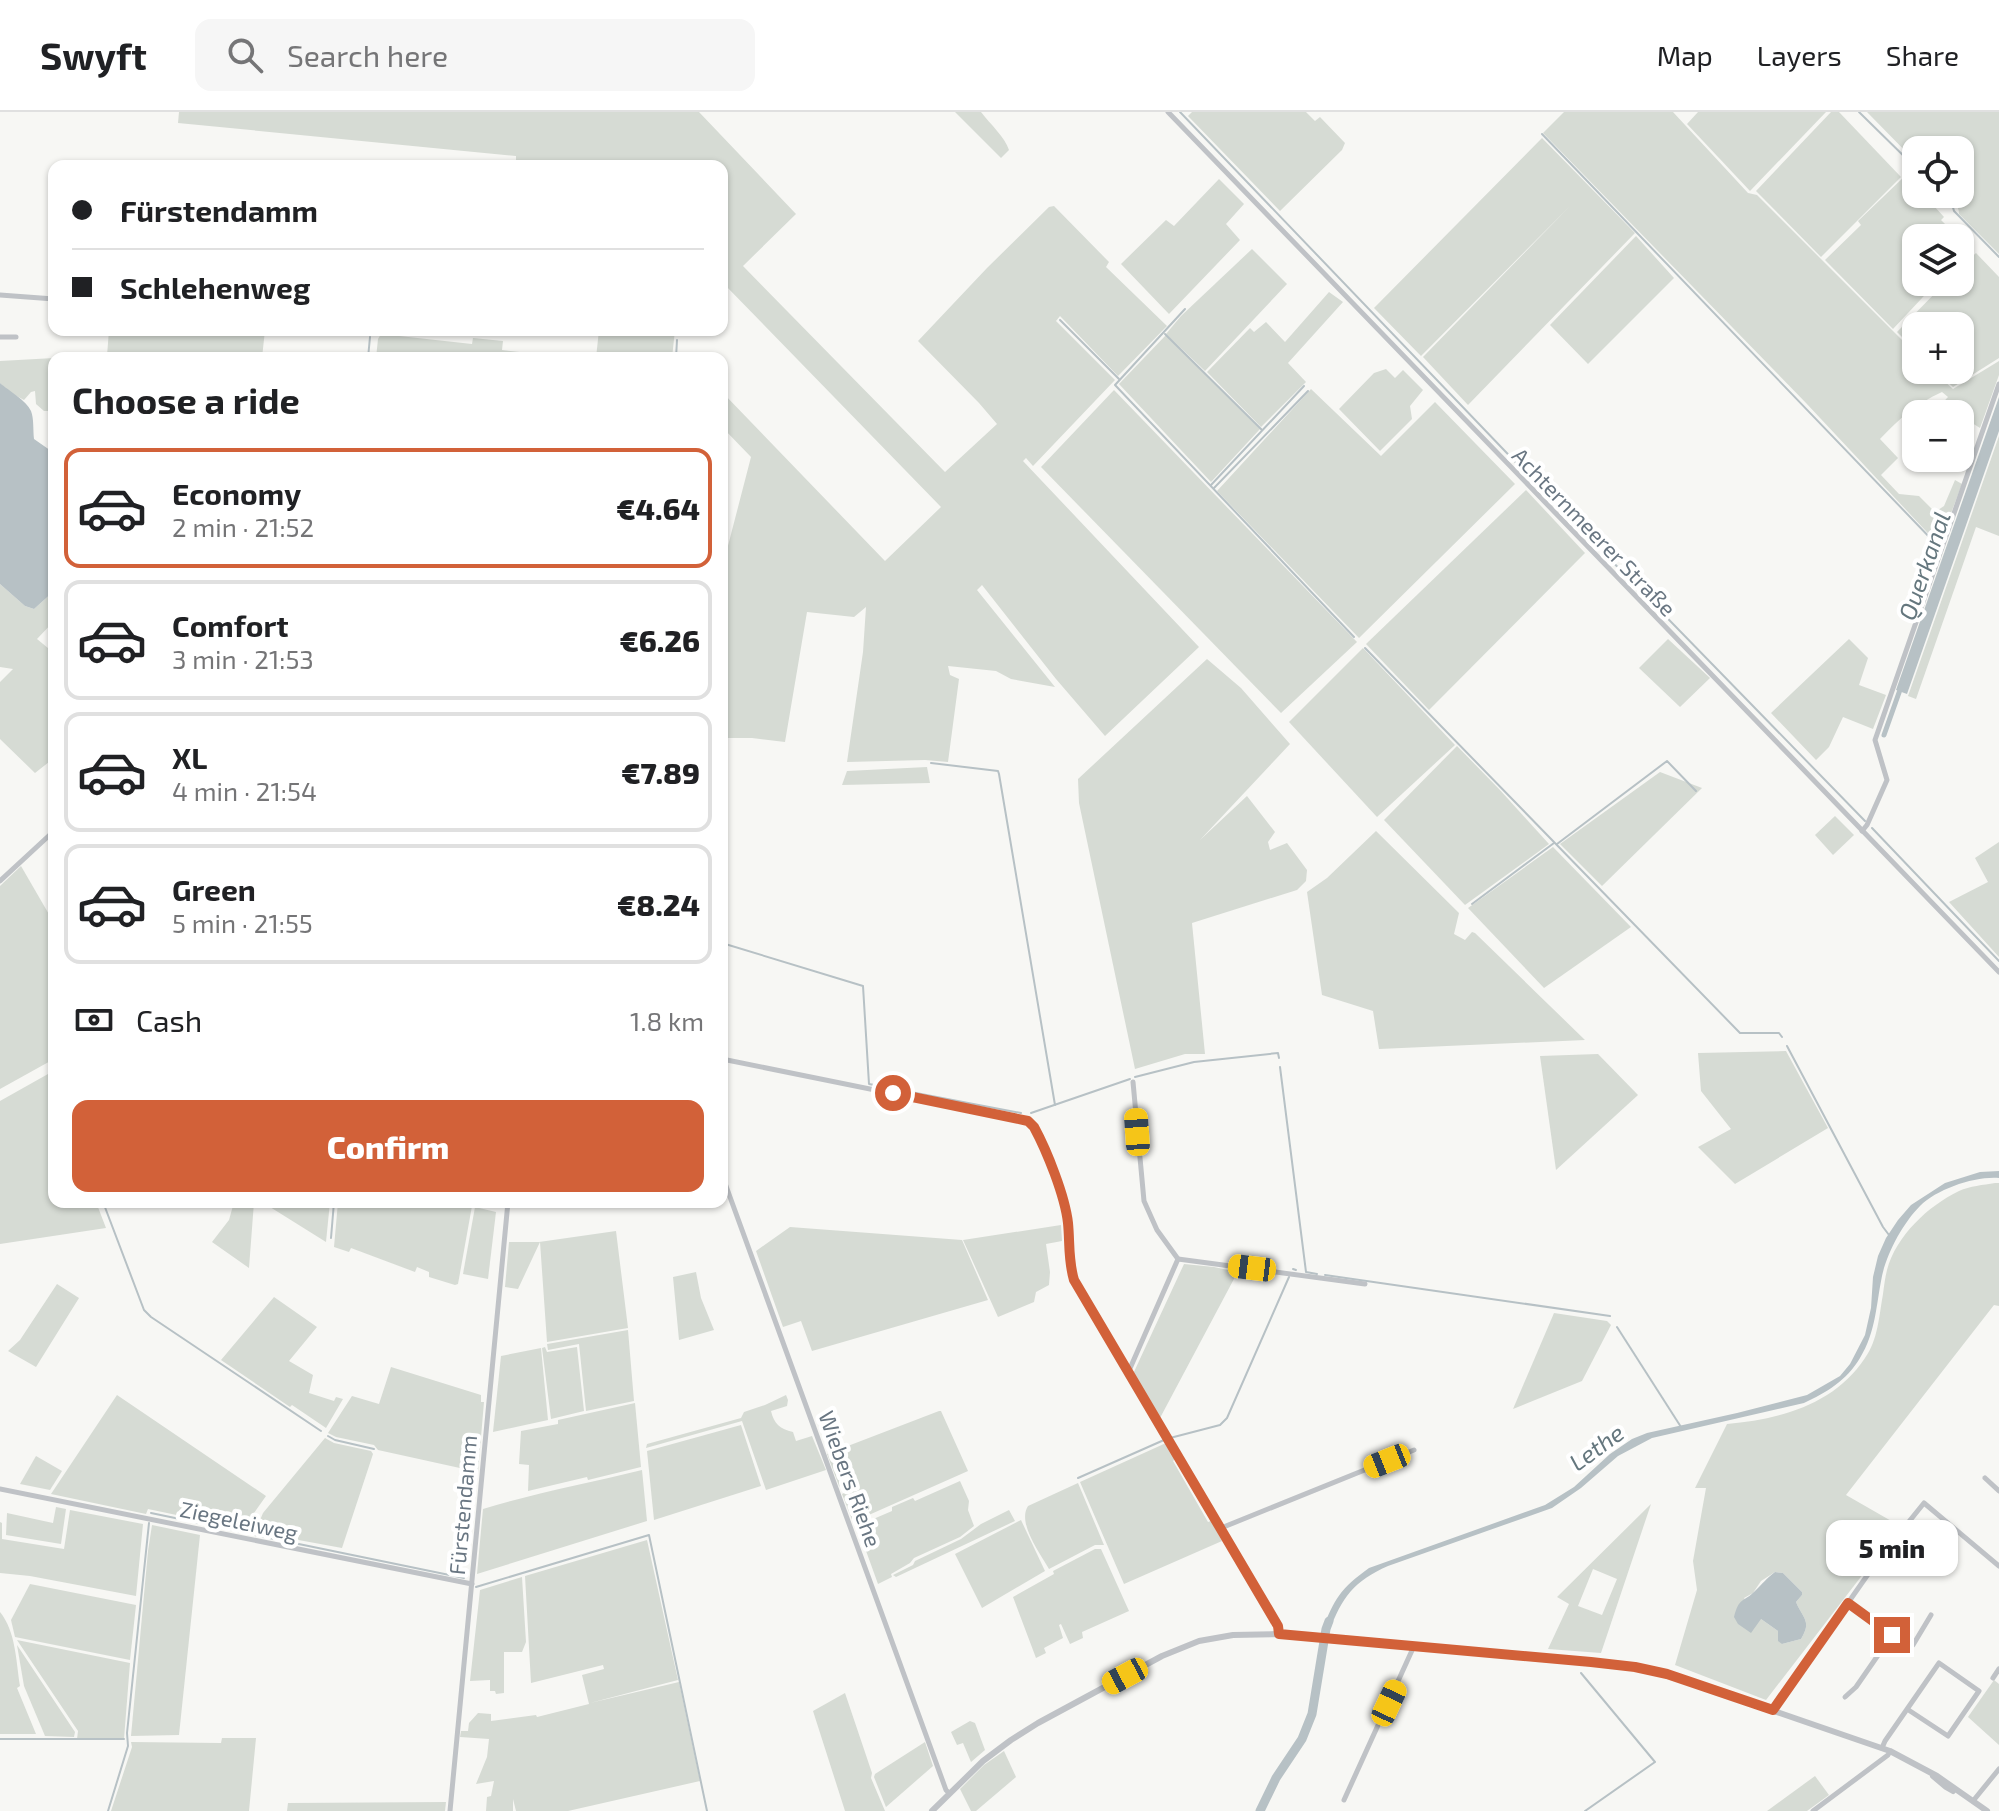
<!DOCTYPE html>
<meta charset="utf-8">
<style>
:root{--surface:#fff;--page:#f6f6f6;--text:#202124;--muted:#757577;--line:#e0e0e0;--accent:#d26139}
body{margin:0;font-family:"Exo 2",sans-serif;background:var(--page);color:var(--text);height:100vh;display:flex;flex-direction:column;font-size:30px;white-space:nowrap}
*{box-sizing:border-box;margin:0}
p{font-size:26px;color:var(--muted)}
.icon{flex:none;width:44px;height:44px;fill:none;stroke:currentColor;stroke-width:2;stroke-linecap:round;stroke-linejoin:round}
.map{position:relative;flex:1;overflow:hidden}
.panel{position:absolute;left:48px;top:240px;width:680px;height:856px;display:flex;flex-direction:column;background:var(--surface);border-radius:16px;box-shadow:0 2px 6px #0004}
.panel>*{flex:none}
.hud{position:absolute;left:48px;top:48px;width:680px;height:176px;border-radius:16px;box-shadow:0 2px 6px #0004;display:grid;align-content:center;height:176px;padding:0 24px;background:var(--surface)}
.fabs{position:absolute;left:1902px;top:24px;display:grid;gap:16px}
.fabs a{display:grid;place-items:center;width:72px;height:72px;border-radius:16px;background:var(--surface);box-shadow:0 2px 6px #0004;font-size:40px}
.end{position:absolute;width:36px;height:36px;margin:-18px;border:10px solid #d26139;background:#fff;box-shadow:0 0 0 4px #fff}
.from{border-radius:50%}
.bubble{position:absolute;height:56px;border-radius:16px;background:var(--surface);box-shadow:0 2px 6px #0004;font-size:26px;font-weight:800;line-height:56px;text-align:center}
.car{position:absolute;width:24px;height:48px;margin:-24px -12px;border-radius:10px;box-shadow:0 0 6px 2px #0007;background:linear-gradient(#f5c518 24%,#345 0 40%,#f5c518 0 76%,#345 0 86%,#f5c518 0)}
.hud b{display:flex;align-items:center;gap:28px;height:76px;font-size:30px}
.hud b+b{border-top:2px solid var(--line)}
.hud i{width:20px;height:20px;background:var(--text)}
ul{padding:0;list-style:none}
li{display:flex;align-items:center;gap:24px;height:120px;margin:0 16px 12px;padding:0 8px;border:4px solid var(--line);border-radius:16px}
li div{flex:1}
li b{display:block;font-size:30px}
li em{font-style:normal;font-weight:800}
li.selected{border-color:var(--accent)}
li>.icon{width:72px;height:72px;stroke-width:1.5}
h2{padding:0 24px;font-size:36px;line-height:96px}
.pay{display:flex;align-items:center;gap:20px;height:88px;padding:0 24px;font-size:30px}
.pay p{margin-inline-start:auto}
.cta{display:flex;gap:16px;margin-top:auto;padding:16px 24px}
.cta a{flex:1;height:92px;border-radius:16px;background:var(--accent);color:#fff;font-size:32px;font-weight:800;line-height:92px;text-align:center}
header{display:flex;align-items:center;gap:48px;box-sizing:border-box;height:112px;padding:0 40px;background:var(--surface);border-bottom:2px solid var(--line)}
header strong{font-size:38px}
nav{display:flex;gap:44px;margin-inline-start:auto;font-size:28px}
.search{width:560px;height:72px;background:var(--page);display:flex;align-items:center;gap:20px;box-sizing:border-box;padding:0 28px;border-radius:16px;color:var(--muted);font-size:30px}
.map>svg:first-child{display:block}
</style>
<header>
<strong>Swyft</strong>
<div class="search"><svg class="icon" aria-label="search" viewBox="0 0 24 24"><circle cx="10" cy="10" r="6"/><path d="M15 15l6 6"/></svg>Search here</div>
<nav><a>Map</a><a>Layers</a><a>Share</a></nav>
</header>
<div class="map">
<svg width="1999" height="1699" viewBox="0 0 1999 1699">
<rect width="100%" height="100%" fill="#f7f7f4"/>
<g fill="#d6dbd4" fill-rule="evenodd">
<path d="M179 0H699L796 102 743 154 945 360 997 312 979 291 918 229 987 156 1049 95 1054 94 1109 150 1106 155 1167 214 1118 264 1060 204 1056 209 1115 268 1033 354 1026 346 1023 349 1199 535 1105 624 1056 567 982 473 977 478 1055 575 1011 567 996 559 948 554 950 563 959 567 948 650 925 648 847 650 863 540 866 495 854 505 807 500 785 630 752 626H722V457L751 345 722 315V280L885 449 941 395 724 172 722 173V54H516V44L178 11Z"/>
<path d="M955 0H981C990 12 1005 25 1009 38L1001 46Z"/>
<path d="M1192 0H1306L1315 9 1320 5 1345 31 1342 38 1280 99 1188 4Z"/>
<path d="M1564 0H1673L1748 81 1757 83 1916 242V258H1932L1953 277 1999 249V263L1980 316 1953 299 1950 302H1932L1948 285 1942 280C1916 292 1900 306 1880 327L1898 346 1881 363 1899 382 1919 384 1935 400 1944 394 1955 368 1962 372 1939 433 1806 291 1543 21Z"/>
<path d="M1698 0H1826L1750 79 1687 12Z"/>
<path d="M1831 0H1839L1901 65 1821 145 1756 79Z"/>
<path d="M1867 0H1999V142L1959 102C1959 93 1953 88 1947 82H1960V38H1916V50Z"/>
<path d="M1542 26 1635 121 1468 293 1423 245 1570 94 1421 244 1374 196Z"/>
<path d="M1906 63 1916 74V82H1923L1944 105 1941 108 1959 126H1916V170H1937L1893 217 1825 148 1861 113 1858 109Z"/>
<path d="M1219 67 1244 92 1226 112 1240 128 1169 202 1121 152 1166 108 1174 114Z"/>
<path d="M1636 124 1674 166 1588 252 1550 213Z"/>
<path d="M1252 137 1287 172 1205 259 1166 222 1181 204Z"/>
<path d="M1976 141 1999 165V246L1953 275 1935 258H1960V214H1916V239L1897 220 1946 170H1960V156Z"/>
<path d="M1329 180 1343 190 1288 251 1306 270 1261 315 1207 260 1250 216 1254 220 1266 210 1285 230Z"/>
<path d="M109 218H265L262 246H122L107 244Z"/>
<path d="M599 218H675L672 246H596Z"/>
<path d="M381 222 472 232 473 226 503 229 502 238 573 246H376L378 227Z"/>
<path d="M1166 223 1260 317 1211 370 1119 272Z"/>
<path d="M54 246V321L51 312V299H44L36 292 35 279 31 280 24 288 11 281 0 271V249Z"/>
<path d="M1386 257 1395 266 1403 258 1423 278 1410 294 1412 307 1380 339 1339 297 1374 261Z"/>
<path d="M1311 277 1381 344 1435 290 1515 372 1359 526 1217 379Z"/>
<path d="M1114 278 1357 530 1281 601 1041 355Z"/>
<path d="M1999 324V424L1976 415 1916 587 1908 584Z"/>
<path d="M1526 378 1585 441 1429 598 1366 532Z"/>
<path d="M0 472 25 494 34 497 54 479V509L37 527 54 541V646L35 661 0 627V570L13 557 0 555Z"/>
<path d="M1668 527 1710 566 1680 595 1639 556Z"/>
<path d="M1849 527 1868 546 1859 573 1886 583 1873 617 1843 605 1829 635 1816 648 1771 601Z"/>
<path d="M1363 536 1455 633 1377 705 1289 610Z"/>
<path d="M1207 547 1241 576 1290 632 1200 728 1247 684 1275 720 1268 730 1270 738 1287 731 1307 758 1306 769 1297 778 1192 811 1205 942H1185L1135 957 1079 691 1078 667Z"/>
<path d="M1457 634 1499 677 1549 732 1465 793 1384 708Z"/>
<path d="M927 655 930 671 842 673 847 659Z"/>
<path d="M1660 660 1702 676 1602 774 1560 732Z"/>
<path d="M1835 704 1854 723 1833 743 1815 723Z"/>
<path d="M1376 719 1459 801 1454 822 1465 828 1472 820 1475 821 1585 928 1379 937 1373 899 1322 883 1307 780 1327 766Z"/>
<path d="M1999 730V845L1949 790 1988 770 1975 746Z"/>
<path d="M1553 735 1631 815 1544 876 1468 796Z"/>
<path d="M21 754 54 811V947L0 977V774Z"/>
<path d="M1786 939 1828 1016 1735 1072 1698 1035 1731 1017 1701 979 1698 941Z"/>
<path d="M1598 942 1638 983 1556 1058 1540 944Z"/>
<path d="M48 962 54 979V1090H96L106 1116 0 1132V989Z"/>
<path d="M1995 1071H1999V1194L1994 1193 1846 1383 1900 1414 1766 1588 1675 1553 1697 1478 1693 1449 1706 1376H1695L1727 1312C1780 1307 1834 1293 1865 1246 1878 1228 1879 1204 1883 1182 1884 1174 1885 1166 1887 1158 1896 1124 1928 1094 1959 1079 1970 1074 1983 1073 1995 1071ZM1775 1460 1783 1461 1802 1480V1483L1796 1490C1803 1507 1812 1509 1801 1527L1782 1532 1778 1519 1761 1507 1744 1486 1753 1481 1761 1469Z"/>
<path d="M234 1090H254L249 1156 212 1130 229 1108Z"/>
<path d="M262 1090H330L326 1130Z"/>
<path d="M338 1090H460L472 1094 458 1172 455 1173 429 1165V1160L417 1155 415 1160 351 1136 349 1140 334 1135Z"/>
<path d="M475 1095 496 1100 488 1167 463 1162Z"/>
<path d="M1061 1113 1062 1129 1046 1132 1050 1160 1049 1173 1036 1180 1034 1190 998 1205 963 1128Z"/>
<path d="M790 1115 962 1128 988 1188 812 1239 801 1209 783 1215 756 1139Z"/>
<path d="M616 1119 628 1216 547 1230 540 1130 518 1177 505 1175 509 1130H539Z"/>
<path d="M1184 1152 1214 1155 1242 1161 1235 1165 1160 1306 1133 1262Z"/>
<path d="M696 1160 701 1186 714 1218 679 1228 673 1165Z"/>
<path d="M57 1172 79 1186 36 1255 8 1239 20 1228Z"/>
<path d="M274 1185 317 1215 289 1249 313 1263 309 1281 334 1289 336 1285 343 1287 326 1316 292 1293 290 1295 221 1248Z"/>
<path d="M1554 1201 1607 1209 1611 1213 1582 1269 1513 1297Z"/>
<path d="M628 1218 634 1289 586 1299 579 1232 548 1238 547 1232Z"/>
<path d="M545 1235 547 1240 577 1235 584 1299 551 1307 542 1236Z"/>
<path d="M541 1236 548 1308 493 1320 501 1244Z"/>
<path d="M391 1255 481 1283V1290H484L478 1360 378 1338 374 1333 336 1325 328 1321 352 1284 379 1292Z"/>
<path d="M117 1283 266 1384 254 1401 248 1418 148 1397 146 1402 51 1382Z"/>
<path d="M786 1283 788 1288 787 1294 771 1299C774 1312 780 1317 793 1320L796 1329 812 1324 826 1358 766 1378 742 1309 646 1336 647 1332 741 1306 744 1300 765 1293Z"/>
<path d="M635 1291 641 1355 588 1368 587 1365 528 1379 529 1353 519 1352 521 1319 558 1312V1308Z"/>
<path d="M939 1299H941L968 1359 853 1410 842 1382 844 1381V1377L839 1374 827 1342Z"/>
<path d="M741 1313 761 1374 654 1408 647 1339Z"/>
<path d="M325 1326 334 1331 371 1339 373 1342 342 1436 255 1420 263 1401Z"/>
<path d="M1166 1331 1175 1347 1173 1349 1208 1410 1211 1409 1222 1429 1124 1472 1080 1370Z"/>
<path d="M36 1344 62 1359 50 1378 20 1372Z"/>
<path d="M642 1358 647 1409 477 1462 483 1397C535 1381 589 1371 642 1358Z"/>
<path d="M960 1369 969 1389 968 1398 974 1414 960 1425 914 1446 910 1451 891 1462 892 1465 878 1472 857 1414 892 1399V1395L913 1386 915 1389Z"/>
<path d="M1078 1371 1104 1433H1095L1049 1457C1040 1441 1017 1411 1028 1394Z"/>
<path d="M1651 1392 1601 1541 1548 1537 1569 1492 1557 1485ZM1593 1457 1617 1467 1602 1503 1578 1494Z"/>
<path d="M56 1395 66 1397 61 1432 6 1423 7 1401 53 1411Z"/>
<path d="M70 1398 143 1412 136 1484 30 1464 0 1461V1410L2 1411V1427L64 1437Z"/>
<path d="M1009 1398 1015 1409 896 1465 893 1463 913 1453 915 1449 961 1427 981 1412Z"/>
<path d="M1021 1408 1045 1459 982 1496 955 1442Z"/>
<path d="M152 1413 200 1423 179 1623 131 1624 148 1439Z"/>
<path d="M647 1428 678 1568 590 1591 679 1570 700 1669 568 1699H516L513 1687V1699H486L487 1685 491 1684 494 1669 476 1672 487 1645 489 1627 460 1625 461 1619H468L469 1611 478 1601 491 1602V1609L536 1603 537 1605 589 1592 582 1563 604 1557 603 1553 531 1571 525 1464Z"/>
<path d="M1095 1437H1101L1129 1499 1082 1520 1083 1526 1070 1532 1061 1512 1059 1513 1063 1526 1044 1536 1046 1541 1036 1546 1013 1485 1054 1462 1053 1459Z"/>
<path d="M522 1465 526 1530 522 1540H504V1581L496 1582 495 1579H490V1568L470 1569 480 1478Z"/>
<path d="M30 1472 136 1493 130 1548 15 1525 11 1508Z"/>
<path d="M0 1500C16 1520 16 1549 20 1574L17 1576 36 1622H0Z"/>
<path d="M17 1528 130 1551 124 1627H77L78 1619Z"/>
<path d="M17 1533 75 1620 74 1625 45 1624 24 1574Z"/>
<path d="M1994 1568 1999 1572V1633L1968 1605Z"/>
<path d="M845 1581 872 1661 871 1666 885 1699H845L813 1599Z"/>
<path d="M970 1609 975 1611 985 1638 971 1650 963 1631 957 1633 951 1620Z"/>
<path d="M222 1626H256L249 1699H111L132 1635 131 1630 221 1631Z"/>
<path d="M925 1630 933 1654 886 1695 874 1665 875 1662Z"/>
<path d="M1004 1639 1016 1665 976 1699H971L960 1677 984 1653Z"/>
<path d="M1815 1664 1829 1683 1807 1699H1767Z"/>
<path d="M446 1690 445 1699H287L288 1691Z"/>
</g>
<g fill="#b7c1c5">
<path d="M0 271C9 279 27 289 31 299 34 306 33 319 34 327L54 341V479L34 497 25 494 0 472Z"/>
<path d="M1999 285V319L1907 582 1896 578Z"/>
<path d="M1999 1059V1066C1975 1064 1937 1077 1920 1094 1903 1111 1887 1141 1882 1164 1876 1193 1876 1220 1860 1246 1847 1268 1826 1281 1804 1291L1652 1326 1618 1344 1581 1376 1552 1396 1388 1454C1354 1469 1342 1485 1329 1520L1322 1519C1334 1487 1341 1476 1369 1456L1545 1393 1574 1375 1610 1342 1632 1327 1647 1321 1737 1301 1807 1283 1840 1264 1850 1252 1865 1223 1871 1196 1873 1165 1878 1144 1886 1126 1898 1108 1911 1093 1945 1071 1980 1060Z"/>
<path d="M1775 1460 1783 1461 1802 1480V1483L1796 1490C1803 1507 1812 1509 1801 1527L1782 1532 1778 1529V1519L1761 1507 1751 1521 1738 1512 1734 1505C1739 1485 1743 1491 1755 1479 1762 1472 1767 1466 1775 1460Z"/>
</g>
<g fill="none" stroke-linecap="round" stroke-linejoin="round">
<g stroke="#b7c1c5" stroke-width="2">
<path d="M1180 0 1527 362 1865 709"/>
<path d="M1859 0 1916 56"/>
<path d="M1542 22 1936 432"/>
<path d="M1942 82 1952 92 1954 99 1999 145"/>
<path d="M1185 197 1115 273 1354 525"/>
<path d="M1060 208 1119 267"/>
<path d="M1165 222 1262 318"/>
<path d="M368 246 370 225"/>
<path d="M676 246 677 228"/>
<path d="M1211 373 1304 274"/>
<path d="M1214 376 1308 279"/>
<path d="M1365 536 1740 921H1779L1782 925"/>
<path d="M931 651 998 659 999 662 1055 993"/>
<path d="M1872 716 1999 849"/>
<path d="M1557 732 1667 649 1696 679"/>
<path d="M1472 792 1554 731"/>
<path d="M722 831 863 874 869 972 1021 1001"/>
<path d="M1787 934 1883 1115 1889 1123"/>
<path d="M1280 955 1306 1160 1317 1162"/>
<path d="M1135 965 1194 950 1278 941 1279 946"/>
<path d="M1031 1001 1130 967"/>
<path d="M103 1090 144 1198 151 1205 321 1319"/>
<path d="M331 1126 334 1090"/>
<path d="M1293 1157 1296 1158"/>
<path d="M1325 1163 1610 1204"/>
<path d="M1617 1215 1681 1315"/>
<path d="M328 1324 335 1328 374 1337"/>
<path d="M1170 1326 1220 1313 1227 1306 1289 1165"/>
<path d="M1078 1366 1164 1328"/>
<path d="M151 1401 247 1421"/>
<path d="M255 1423 464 1466"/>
<path d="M476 1475 649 1423 707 1699"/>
<path d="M1581 1561 1655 1650 1585 1699"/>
<path d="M0 1627H124"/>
<path d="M108 1699 128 1634 127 1621 149 1411"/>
</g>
<path stroke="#b7c1c5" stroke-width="5" d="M1884 623 1901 575"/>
<path stroke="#b7c1c5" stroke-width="9" d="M1260 1699 1276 1666 1302 1627 1312 1602 1326 1517 1329 1509"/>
<g stroke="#bfc2c6" stroke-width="5">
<path d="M1168 0 1999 860"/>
<path d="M0 183 54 187"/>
<path d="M0 225H16"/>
<path d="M1862 719 1867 713 1887 668 1875 628 1999 272"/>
<path d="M0 769 54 719"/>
<path d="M722 947 1028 1009C1044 1025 1065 1088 1068 1110 1070 1130 1068 1148 1074 1168L1278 1514 1279 1522"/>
<path d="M722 1063 946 1678 949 1681"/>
<path d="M1178 1147 1365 1172"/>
<path d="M1128 1261 1178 1147 1157 1118 1144 1089 1133 970"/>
<path d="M1985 1366 1999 1379"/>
<path d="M0 1377 472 1472"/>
<path d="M1221 1416 1414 1338"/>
<path d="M1848 1491 1892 1523 1913 1533 1931 1503"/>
<path d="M1993 1566 1999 1557"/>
<path d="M1845 1585 1856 1575 1892 1523"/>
<path d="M1773 1598 1878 1448 1924 1391 1999 1454"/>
<path d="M1882 1636 1885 1629 1939 1551 1979 1579 1948 1624 1907 1597"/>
<path d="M1344 1688 1414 1534"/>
<path d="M1973 1689 1999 1657"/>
<path d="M450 1699 508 1090"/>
<path d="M1813 1699 1888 1643 1890 1639"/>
</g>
<g stroke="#bfc2c6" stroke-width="6">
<path d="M1933 1664 1946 1675 1953 1679"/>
<path d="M932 1699 983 1649 1011 1628 1038 1611 1162 1544 1199 1529 1233 1523 1279 1522 1591 1550 1635 1555 1667 1562 1890 1639 1937 1664 1987 1699"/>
</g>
</g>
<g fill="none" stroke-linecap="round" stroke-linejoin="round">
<path stroke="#d26139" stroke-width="10" d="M893 981 1028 1009 1034 1015C1047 1039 1065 1084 1068 1111 1070 1131 1068 1148 1074 1168L1278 1514 1279 1522 1591 1550 1635 1555 1667 1562 1773 1598 1848 1491 1892 1523"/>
</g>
<g text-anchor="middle" stroke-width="8" stroke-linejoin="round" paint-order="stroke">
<g font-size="22" fill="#697682" stroke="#fff">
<text transform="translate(1594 420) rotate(46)" y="8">Achternmeerer Straße</text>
<text transform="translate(850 1367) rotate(70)" y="8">Wiebers Riehe</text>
<text transform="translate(463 1393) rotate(-85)" y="8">Fürstendamm</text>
<text transform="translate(239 1409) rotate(12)" y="8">Ziegeleiweg</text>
</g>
<g font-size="24" font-style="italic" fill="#65777e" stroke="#fff">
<text transform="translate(1925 454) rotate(-71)" y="8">Querkanal</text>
<text transform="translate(1597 1336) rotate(-36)" y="8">Lethe</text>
</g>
</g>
</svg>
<div class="fabs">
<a><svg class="icon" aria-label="locate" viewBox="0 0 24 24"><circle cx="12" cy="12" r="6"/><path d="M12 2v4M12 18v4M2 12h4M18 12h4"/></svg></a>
<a><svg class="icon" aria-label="layers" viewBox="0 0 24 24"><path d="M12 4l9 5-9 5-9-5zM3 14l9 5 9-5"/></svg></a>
<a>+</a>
<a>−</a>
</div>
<i class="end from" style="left:893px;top:981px"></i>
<i class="end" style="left:1892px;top:1523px"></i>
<div class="bubble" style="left:1826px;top:1408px;width:132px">5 min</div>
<i class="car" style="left:1137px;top:1020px;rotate:356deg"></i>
<i class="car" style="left:1252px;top:1156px;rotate:277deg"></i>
<i class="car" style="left:1387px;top:1349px;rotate:248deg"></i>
<i class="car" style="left:1125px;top:1564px;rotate:242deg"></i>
<i class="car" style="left:1389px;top:1591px;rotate:25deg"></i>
<div class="hud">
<b><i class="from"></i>Fürstendamm</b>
<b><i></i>Schlehenweg</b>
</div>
<section class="panel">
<h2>Choose a ride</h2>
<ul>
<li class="selected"><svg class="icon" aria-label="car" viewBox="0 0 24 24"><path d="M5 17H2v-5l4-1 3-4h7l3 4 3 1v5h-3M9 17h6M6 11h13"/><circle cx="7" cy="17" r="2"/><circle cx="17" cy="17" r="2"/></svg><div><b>Economy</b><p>2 min · 21:52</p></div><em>€4.64</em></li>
<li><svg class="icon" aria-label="car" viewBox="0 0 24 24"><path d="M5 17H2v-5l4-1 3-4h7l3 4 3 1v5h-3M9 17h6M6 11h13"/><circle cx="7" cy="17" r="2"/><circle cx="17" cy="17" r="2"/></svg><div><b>Comfort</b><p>3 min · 21:53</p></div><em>€6.26</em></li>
<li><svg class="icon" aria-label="car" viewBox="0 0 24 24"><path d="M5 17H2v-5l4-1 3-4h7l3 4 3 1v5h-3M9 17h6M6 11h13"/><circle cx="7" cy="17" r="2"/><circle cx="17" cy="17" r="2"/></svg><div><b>XL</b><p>4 min · 21:54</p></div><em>€7.89</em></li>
<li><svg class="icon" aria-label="car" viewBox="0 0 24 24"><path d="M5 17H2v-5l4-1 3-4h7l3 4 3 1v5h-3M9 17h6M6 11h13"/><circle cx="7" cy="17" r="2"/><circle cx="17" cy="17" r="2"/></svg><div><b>Green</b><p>5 min · 21:55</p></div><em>€8.24</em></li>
</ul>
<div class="pay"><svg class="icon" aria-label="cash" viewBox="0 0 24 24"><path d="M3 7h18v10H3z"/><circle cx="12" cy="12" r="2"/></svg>Cash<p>1.8 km</p></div>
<div class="cta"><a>Confirm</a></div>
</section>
</div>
